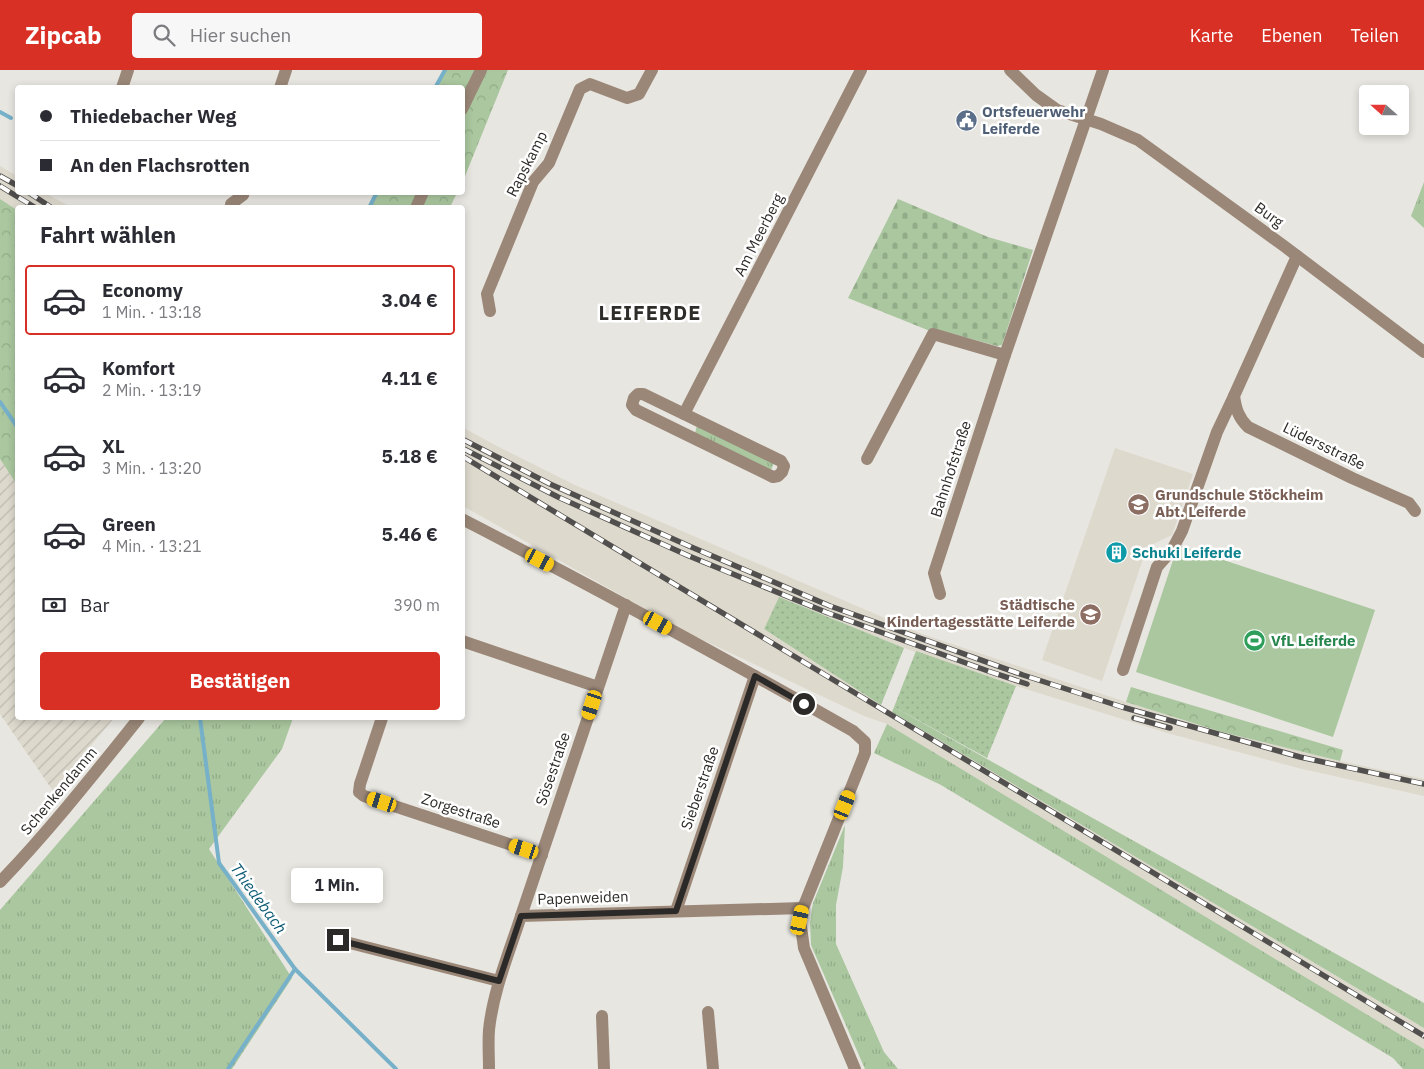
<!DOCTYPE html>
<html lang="de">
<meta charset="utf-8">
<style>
:root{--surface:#fff;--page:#f7f7f7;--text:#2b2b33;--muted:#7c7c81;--line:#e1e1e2;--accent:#d93025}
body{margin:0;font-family:"IBM Plex Sans",sans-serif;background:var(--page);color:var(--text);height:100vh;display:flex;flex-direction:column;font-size:19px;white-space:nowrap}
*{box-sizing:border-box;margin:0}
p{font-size:16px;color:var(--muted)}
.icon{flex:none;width:28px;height:28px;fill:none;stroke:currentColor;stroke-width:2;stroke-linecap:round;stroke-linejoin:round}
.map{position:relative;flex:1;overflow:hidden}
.drawer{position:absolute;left:15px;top:135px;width:450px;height:515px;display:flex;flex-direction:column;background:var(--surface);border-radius:5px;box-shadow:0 2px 8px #0003}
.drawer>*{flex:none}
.top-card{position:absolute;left:15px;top:15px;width:450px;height:110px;border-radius:5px;box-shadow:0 2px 8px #0003;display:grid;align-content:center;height:110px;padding:0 25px;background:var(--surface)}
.needle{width:32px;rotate:291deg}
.buttons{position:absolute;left:1359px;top:15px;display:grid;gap:10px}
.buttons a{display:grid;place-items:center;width:50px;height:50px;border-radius:5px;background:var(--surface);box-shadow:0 2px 8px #0003;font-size:25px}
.end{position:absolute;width:22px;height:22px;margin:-11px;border:6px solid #2b2a28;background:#fff;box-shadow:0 0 0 2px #fff}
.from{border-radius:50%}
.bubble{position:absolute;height:35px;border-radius:5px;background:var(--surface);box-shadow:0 2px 8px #0003;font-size:16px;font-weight:800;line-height:35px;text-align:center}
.car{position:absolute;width:15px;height:30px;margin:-15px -8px;border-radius:6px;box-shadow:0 0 4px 1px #0007;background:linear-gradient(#f5c518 24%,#345 0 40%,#f5c518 0 76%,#345 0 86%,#f5c518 0)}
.top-card b{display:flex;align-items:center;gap:18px;height:48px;font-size:19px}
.top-card b+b{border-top:1px solid var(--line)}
.top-card i{width:12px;height:12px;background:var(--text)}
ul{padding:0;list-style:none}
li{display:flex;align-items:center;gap:15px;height:70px;margin:0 10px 8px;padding:0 15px;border:2px solid transparent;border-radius:5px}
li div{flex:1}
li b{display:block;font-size:19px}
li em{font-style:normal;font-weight:800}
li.on{border-color:var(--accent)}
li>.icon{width:45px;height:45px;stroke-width:1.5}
h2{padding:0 25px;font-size:22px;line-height:60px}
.pay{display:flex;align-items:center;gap:12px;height:55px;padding:0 25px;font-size:19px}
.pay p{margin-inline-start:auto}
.button{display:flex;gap:10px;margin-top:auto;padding:10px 25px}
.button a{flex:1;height:58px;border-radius:5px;background:var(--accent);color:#fff;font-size:20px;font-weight:800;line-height:58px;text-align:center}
header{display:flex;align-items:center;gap:30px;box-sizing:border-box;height:70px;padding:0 25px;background:var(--accent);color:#fff}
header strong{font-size:24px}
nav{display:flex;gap:28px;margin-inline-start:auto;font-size:18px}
.search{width:350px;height:45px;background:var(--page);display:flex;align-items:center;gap:12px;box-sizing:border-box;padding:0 18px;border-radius:5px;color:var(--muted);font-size:19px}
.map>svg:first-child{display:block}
</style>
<header>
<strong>Zipcab</strong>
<div class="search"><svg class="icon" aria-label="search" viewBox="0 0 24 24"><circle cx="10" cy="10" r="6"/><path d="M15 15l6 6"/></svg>Hier suchen</div>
<nav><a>Karte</a><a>Ebenen</a><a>Teilen</a></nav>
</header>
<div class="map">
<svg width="1424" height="999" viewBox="0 0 1424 999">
<defs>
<pattern id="industrial-furrows" width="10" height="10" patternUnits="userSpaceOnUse" patternTransform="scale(1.25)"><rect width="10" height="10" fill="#ded9cd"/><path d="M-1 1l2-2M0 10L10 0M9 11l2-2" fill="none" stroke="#bfbab0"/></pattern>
<pattern id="grass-tufts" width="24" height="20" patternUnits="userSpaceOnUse" patternTransform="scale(1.25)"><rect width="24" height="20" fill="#aac79f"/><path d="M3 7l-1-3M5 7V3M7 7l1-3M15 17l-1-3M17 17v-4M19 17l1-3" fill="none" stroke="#92ab89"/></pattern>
<pattern id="forest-crowns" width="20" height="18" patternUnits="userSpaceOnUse" patternTransform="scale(1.25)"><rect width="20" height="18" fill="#aac79f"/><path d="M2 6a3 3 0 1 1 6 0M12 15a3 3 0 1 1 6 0" fill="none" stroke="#92ab89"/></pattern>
<pattern id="cemetery-stones" width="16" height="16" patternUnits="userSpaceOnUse" patternTransform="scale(1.25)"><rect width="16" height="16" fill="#aac79f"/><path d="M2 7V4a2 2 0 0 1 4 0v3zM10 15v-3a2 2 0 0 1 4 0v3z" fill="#92ab89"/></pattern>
<pattern id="garden-dots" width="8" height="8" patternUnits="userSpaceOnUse" patternTransform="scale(1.25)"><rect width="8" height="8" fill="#aac79f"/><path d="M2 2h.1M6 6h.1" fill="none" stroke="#92ab89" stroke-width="1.8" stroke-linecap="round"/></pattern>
</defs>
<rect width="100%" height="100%" fill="#e8e6e0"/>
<g fill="#ded9cd">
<path d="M0 96 17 106 18 122 45 123 71 137 18 138 17 140 0 129Z"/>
<path d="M462 357 495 375 575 415 922 564 1126 632 1222 662 1340 691 1424 709V726L1298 698 1167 663 1016 616 904 578 779 527 764 559 881 635 1424 958V979L887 654 864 646 688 563 463 436Z"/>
<path d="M1115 378 1193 404 1172 465 1147 477 1102 611 1042 590Z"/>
</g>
<path fill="url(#industrial-furrows)" d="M0 389 17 415 18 648H114L53 721 0 644Z"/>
<g fill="url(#grass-tufts)">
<path d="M1424 112V158L1411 146Z"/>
<path d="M697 356 774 393 771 400 695 363Z"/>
<path d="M894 637 1424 933V958L892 642Z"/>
<path d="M166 648H293L282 679 209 779 292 908 232 999H0V840Z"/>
<path d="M887 654 1424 979V999H1403L1393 988 941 715 874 683Z"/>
<path d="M845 755 843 797 836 835V874L884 982 898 999H865L811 875 810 853 813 833Z"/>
</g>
<g fill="url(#forest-crowns)">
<path d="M444 0H508L463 111 462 18H434Z"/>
<path d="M377 123H457L450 137 369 138Z"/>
<path d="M0 129 17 140V415L0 389Z"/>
<path d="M1131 617 1343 680 1340 691 1222 662 1126 632Z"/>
</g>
<path fill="url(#cemetery-stones)" d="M898 129 988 167 1033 180 1002 275 997 276 932 258 930 261 848 228Z"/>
<path fill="#aac79f" d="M1178 475 1375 540 1333 667 1136 602Z"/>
<g fill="url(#garden-dots)">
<path d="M779 527 904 578 881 635 764 559Z"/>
<path d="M916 581 1016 616 987 688 894 637Z"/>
</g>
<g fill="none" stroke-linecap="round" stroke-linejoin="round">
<g stroke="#76b0c9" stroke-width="4">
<path d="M435 18 445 0"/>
<path d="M0 42 11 48"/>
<path d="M369 138 377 122"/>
<path d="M0 332 18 358"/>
<path d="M200 648 219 793 295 899 228 999"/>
<path d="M295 899 396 999"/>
</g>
<g stroke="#9a8778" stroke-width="12">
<path d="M1010 0 1036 25 1057 40 1101 54 1138 70 1284 176 1424 282"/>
<path d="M122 18 128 0"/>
<path d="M280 18 286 0"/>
<path d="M462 39 481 0"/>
<path d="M231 134 243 125 244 122"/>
<path d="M416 138 423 122"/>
<path d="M1297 186 1234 326C1236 339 1238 347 1248 357L1352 408 1409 433 1415 441"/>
<path d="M490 241 487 224 533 112 549 93 580 19 590 14 627 28 639 24 652 0"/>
<path d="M638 324H643L781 391 784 396 782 402 778 406 773 407 636 340 632 335 634 328Z"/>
<path d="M684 344 861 0"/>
<path d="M867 389 933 264 1005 285"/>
<path d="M462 449C594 517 724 588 853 661L865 672V683L803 838 800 850 804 878 855 999"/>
<path d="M940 524 934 503 1005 285 1103 0"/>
<path d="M462 571 598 617"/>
<path d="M1123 600 1157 497 1172 480 1182 461 1217 362 1234 326"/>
<path d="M382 648 360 714 359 722 364 726 542 785"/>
<path d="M0 812C50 760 94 704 139 648"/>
<path d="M676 841 755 606"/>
<path d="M521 846 626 535"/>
<path d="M338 870 499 911"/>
<path d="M708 942 713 999"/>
<path d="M602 946 604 999"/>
<path d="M489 999C489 986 488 973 489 960 493 921 509 883 521 846L803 838"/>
</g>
<defs>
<g id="rail">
<path d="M0 106 18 116"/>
<path d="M0 116 36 138"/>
<path d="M28 122 52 138"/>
<path d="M462 369 550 414 689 476 830 536 1023 605 1122 637 1300 687 1424 714"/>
<path d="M462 378 558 427 689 486 828 543 988 601 1027 614"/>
<path d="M462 386 1424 966"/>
<path d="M1134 648 1170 658"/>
</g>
</defs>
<use href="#rail" stroke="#52504e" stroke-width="5.5"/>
<use href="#rail" stroke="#fff" stroke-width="4" stroke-dasharray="11" stroke-linecap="butt"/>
</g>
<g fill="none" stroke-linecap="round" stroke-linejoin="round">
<path stroke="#2b2a28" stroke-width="6" d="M338 870 499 911 521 846 676 841 755 606 804 634"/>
</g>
<defs>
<symbol id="civic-disc" viewBox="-11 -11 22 22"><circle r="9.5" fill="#5c6f8a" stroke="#fff"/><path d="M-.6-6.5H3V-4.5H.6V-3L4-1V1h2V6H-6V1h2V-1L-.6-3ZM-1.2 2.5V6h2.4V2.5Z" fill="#fff"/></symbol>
<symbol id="school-disc" viewBox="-11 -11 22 22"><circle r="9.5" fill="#8d6e63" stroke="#fff"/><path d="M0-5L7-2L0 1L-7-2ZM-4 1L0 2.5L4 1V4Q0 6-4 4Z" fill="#fff"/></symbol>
<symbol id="building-disc" viewBox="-11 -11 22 22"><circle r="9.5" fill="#0f9aa8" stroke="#fff"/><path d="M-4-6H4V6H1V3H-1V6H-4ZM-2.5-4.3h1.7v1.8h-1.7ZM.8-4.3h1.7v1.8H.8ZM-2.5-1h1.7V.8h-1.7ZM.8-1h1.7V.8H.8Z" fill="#fff"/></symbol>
<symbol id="stadium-disc" viewBox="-11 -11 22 22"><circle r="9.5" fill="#2e9e5b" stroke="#fff"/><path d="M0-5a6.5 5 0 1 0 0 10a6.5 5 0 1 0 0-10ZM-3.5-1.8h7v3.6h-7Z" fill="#fff"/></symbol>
</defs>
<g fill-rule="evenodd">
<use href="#civic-disc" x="954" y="38" width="25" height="25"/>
<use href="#school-disc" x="1126" y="422" width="25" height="25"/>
<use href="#building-disc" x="1104" y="470" width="25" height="25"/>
<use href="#school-disc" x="1078" y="532" width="25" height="25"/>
<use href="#stadium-disc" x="1242" y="558" width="25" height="25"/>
</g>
<g text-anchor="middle" stroke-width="5" stroke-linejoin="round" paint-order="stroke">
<g font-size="15" font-weight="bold" fill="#4e5e75" stroke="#fff" text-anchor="start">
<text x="982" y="47">Ortsfeuerwehr<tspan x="982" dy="17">Leiferde</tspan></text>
</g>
<g font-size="15" fill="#2b2a28" stroke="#fff">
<text transform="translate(527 94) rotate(-63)" y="5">Rapskamp</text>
<text transform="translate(1269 145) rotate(36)" y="5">Burg</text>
<text transform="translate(759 165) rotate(-63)" y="5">Am Meerberg</text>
<text transform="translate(1324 376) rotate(26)" y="5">Lüdersstraße</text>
<text transform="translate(951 399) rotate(-72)" y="5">Bahnhofstraße</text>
<text transform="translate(553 699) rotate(-71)" y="5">Sösestraße</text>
<text transform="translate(700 718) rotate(-71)" y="5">Sieberstraße</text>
<text transform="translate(59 721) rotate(-50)" y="5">Schenkendamm</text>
<text transform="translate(461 741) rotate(18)" y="5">Zorgestraße</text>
<text transform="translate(583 828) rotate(-2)" y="5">Papenweiden</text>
</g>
<g font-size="15" font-weight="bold" fill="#785e54" stroke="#fff" text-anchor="start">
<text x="1155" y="430">Grundschule Stöckheim<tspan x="1155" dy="17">Abt. Leiferde</tspan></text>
<text x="1075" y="540" text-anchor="end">Städtische<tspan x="1075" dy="17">Kindertagesstätte Leiferde</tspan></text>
</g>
<g font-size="15" font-weight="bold" fill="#0d838f" stroke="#fff" text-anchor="start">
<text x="1132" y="488">Schuki Leiferde</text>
</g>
<g font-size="15" font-weight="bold" fill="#27864d" stroke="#fff" text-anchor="start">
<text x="1271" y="576">VfL Leiferde</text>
</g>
<g font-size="16" font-style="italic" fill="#0b5973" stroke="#fff">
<text transform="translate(259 828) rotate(54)" y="6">Thiedebach</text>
</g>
<g font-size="20" font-weight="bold" letter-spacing="1" fill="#2f2d29" stroke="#fff">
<text x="650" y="250">LEIFERDE</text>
</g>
</g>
</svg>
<div class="buttons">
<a><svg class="needle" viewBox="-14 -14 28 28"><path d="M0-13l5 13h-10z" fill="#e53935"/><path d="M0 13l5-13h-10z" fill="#7c7c81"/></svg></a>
</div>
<i class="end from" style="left:804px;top:634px"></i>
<i class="end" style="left:338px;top:870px"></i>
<div class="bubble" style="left:291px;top:798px;width:92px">1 Min.</div>
<i class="car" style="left:540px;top:490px;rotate:117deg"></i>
<i class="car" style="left:658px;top:553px;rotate:119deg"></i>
<i class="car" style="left:592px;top:635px;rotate:198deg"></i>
<i class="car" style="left:382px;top:732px;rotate:288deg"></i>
<i class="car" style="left:845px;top:735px;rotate:22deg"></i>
<i class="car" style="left:524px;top:779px;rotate:288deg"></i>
<i class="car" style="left:800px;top:850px;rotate:12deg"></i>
<div class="top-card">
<b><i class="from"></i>Thiedebacher Weg</b>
<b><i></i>An den Flachsrotten</b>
</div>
<section class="drawer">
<h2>Fahrt wählen</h2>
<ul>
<li class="on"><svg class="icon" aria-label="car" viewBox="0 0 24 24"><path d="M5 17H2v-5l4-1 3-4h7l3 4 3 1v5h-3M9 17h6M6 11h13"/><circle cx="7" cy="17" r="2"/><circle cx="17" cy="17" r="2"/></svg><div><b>Economy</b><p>1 Min. · 13:18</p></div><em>3.04 €</em></li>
<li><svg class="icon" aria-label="car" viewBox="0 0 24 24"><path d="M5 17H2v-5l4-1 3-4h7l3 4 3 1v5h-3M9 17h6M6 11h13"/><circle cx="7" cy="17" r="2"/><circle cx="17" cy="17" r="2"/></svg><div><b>Komfort</b><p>2 Min. · 13:19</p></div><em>4.11 €</em></li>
<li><svg class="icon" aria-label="car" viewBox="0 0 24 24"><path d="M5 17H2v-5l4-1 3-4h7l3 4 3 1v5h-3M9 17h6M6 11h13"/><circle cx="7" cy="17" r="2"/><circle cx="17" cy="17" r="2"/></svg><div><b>XL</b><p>3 Min. · 13:20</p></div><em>5.18 €</em></li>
<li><svg class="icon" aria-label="car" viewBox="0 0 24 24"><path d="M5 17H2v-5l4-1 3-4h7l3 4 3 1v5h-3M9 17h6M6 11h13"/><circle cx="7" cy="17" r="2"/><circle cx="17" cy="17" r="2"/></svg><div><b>Green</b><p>4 Min. · 13:21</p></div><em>5.46 €</em></li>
</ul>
<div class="pay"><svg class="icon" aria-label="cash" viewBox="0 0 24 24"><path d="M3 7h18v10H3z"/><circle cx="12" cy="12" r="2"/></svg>Bar<p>390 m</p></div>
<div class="button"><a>Bestätigen</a></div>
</section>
</div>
